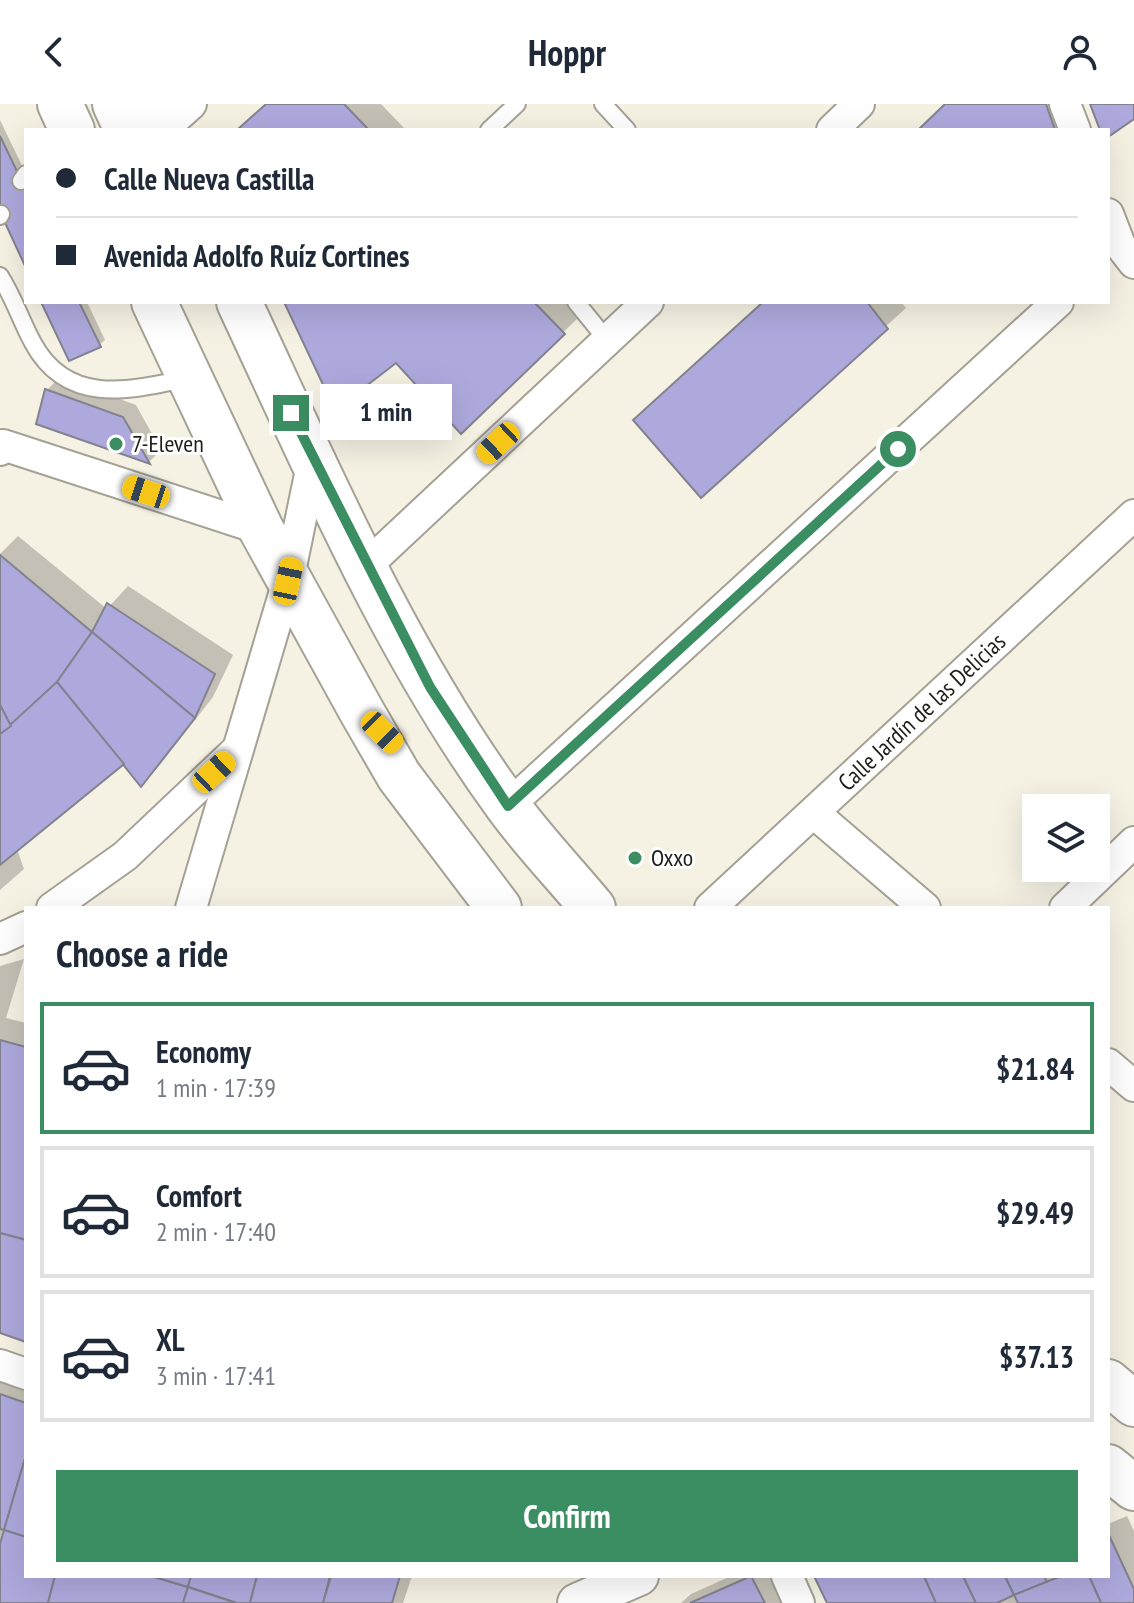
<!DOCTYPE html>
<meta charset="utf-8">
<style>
:root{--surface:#fff;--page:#f2f2f3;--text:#1f2937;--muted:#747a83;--line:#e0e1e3;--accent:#3a8e61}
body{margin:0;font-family:"PT Sans Narrow",sans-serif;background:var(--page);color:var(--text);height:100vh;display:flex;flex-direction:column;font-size:30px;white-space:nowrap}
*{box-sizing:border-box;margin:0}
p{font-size:26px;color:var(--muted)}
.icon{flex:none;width:44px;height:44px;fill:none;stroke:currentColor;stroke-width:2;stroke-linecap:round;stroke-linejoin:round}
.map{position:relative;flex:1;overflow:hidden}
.drawer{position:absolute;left:24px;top:802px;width:1086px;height:672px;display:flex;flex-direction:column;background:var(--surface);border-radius:0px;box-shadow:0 8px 32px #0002}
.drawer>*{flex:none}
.guide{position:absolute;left:24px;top:24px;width:1086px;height:176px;border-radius:0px;box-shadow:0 8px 32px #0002;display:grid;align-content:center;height:176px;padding:0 32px;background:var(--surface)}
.fabs{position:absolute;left:1022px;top:690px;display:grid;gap:16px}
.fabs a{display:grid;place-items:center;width:88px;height:88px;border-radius:0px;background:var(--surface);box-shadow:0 8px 32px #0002;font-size:40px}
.end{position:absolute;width:36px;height:36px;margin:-18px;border:10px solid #3a8e61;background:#fff;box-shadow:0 0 0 4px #fff}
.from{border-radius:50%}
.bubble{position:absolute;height:56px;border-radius:0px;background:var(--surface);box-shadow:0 8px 32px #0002;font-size:26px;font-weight:700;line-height:56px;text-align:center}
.car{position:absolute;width:24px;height:48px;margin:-24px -12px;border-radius:10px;box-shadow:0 0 6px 2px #0007;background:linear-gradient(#f5c518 24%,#345 0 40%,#f5c518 0 76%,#345 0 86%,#f5c518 0)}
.guide b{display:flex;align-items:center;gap:28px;height:76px;font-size:30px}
.guide b+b{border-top:2px solid var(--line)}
.guide i{width:20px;height:20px;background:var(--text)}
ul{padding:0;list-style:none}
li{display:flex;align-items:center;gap:24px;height:132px;margin:0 16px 12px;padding:0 16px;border:4px solid var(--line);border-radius:0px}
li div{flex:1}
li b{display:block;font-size:30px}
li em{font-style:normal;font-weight:700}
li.on{border-color:var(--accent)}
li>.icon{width:72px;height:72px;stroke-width:1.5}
h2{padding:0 32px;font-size:36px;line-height:96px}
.button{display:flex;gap:16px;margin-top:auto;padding:16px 32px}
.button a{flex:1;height:92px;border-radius:0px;background:var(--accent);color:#fff;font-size:32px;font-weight:700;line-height:92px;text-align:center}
header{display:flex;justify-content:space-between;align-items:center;height:104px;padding:0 32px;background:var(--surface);font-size:36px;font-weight:700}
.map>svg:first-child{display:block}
</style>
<header><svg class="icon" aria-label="back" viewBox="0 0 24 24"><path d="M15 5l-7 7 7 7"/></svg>Hoppr<svg class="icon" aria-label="person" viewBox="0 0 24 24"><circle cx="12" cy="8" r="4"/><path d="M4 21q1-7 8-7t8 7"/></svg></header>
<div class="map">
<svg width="1134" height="1499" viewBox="0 0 1134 1499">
<rect width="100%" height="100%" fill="#f5f1e3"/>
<g fill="#0003">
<path d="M267 0H381L406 26H237Z"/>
<path d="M947 0H1071L1080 26H920Z"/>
<path d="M0 16 26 70V159L0 103Z"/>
<path d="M44 198H87L105 236 99 241Z"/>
<path d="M286 198H570L582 210 462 327 396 256Z"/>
<path d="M764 198H901L906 204 701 391Z"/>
<path d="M60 273 136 301 161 346 149 358 38 318 47 286Z"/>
<path d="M18 432 107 505 128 482 233 551 213 593 159 662 141 680 124 657 17 745 24 765 0 786V450Z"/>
<path d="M24 855 6 914 26 919V1236L0 1228V862Z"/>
<path d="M0 1270 26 1274V1472H412L403 1499H0Z"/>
<path d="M1127 1412 1134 1427V1499H829L816 1472H1108V1420Z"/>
<path d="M731 1472H779L792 1499H681L691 1490Z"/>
</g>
<g fill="#aea9dd" stroke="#83828f" stroke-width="2">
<path d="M266 0H344L369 26H237Z"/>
<path d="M945 0H1046L1055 26H918Z"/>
<path d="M1090 0H1134V15L1108 33V26H1100Z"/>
<path d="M0 32 26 86V164L0 108Z"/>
<path d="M41 198H79L101 243 69 257Z"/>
<path d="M284 198H534L565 230 461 330 396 259 335 306Z"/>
<path d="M763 198H867L888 225 701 394 633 316Z"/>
<path d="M45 285 123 313 150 360 36 320Z"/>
<path d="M0 451 92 528 57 578 11 622 0 601Z"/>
<path d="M107 499 215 570 195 614 92 528Z"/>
<path d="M92 528 195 614 141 683 57 578Z"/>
<path d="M57 578 124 660 0 761V630Z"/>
<path d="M0 601 11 622 0 630Z"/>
<path d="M0 936 26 943V1136L0 1129Z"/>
<path d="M0 1129 26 1136V1238L0 1229Z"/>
<path d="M0 1290 26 1299V1351L4 1426 0 1425Z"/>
<path d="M26 1351V1433L4 1426Z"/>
<path d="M4 1426 26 1433V1472H55L48 1499H0V1440Z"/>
<path d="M1108 1429 1134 1485V1499H1101L1089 1472H1108Z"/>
<path d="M55 1472H151L188 1483 183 1499H48Z"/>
<path d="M151 1472H191L188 1483Z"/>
<path d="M191 1472H257L250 1499H237L188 1483Z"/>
<path d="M257 1472H330L323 1499H250Z"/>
<path d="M331 1472H400L392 1499H323Z"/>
<path d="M751 1472 765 1499H690Z"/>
<path d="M814 1472H924L936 1499H827Z"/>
<path d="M924 1472H963L976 1499H936Z"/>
<path d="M963 1472H1005L1014 1491 997 1499H976Z"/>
<path d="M1005 1472H1044L1047 1478 1014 1491Z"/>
<path d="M1061 1472H1089L1101 1499H1018L1014 1491Z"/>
<path d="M188 1483 236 1499H183Z"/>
</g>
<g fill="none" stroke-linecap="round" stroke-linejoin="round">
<defs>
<g id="service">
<path d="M603 0 627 26"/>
<path d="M489 26 517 0"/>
<path d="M21 77 26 70"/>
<path d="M0 112 1 110"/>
<path d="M0 172C14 194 21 217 33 239 67 302 129 287 188 274"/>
<path d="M576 198 607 236"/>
</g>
<g id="minor">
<path d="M1065 0 1075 26"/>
<path d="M162 26 191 0"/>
<path d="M832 26 859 0"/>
<path d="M1108 110 1120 141 1134 159"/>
<path d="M0 346 3 341 261 425"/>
<path d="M366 462 648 198"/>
<path d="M508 702 1058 198"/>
<path d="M814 709 925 804"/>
<path d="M52 804 125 752 236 647"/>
<path d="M191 804 288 477 313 356"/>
<path d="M710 804 1134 411"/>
<path d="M1065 804 1134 738"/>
<path d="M0 835 26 823"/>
<path d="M1108 960 1134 982"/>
<path d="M0 1261 26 1270"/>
<path d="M787 1472 799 1499"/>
</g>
<path id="tertiary" d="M577 1499 639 1472"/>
<g id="primary">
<path d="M60 0 72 26"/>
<path d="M115 0 127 26"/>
<path d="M152 0 153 9"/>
<path d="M154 198 261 425 362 608 399 672 499 804"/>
<path d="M239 198C319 369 395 548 507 701 533 737 565 770 593 804"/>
<path d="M1108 1278 1134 1300"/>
<path d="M1108 1363 1134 1384"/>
</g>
</defs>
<use href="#service" stroke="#a5a194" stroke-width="20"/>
<use href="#minor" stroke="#a5a194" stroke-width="34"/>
<use href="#tertiary" stroke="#a5a194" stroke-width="42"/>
<use href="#primary" stroke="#a5a194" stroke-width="48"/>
<use href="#service" stroke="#fff" stroke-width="16"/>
<use href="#minor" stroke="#fff" stroke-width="30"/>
<use href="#tertiary" stroke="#fff" stroke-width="38"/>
<use href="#primary" stroke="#fff" stroke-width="44"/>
</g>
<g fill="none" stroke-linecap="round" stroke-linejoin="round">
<path stroke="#3a8e61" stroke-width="10" d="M291 309 430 583 508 702 898 345"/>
</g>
<g fill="#3a8e61" stroke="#fff" stroke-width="3">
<circle cx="116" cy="340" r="8"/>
<circle cx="635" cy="754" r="8"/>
</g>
<g text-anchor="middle" stroke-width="6" stroke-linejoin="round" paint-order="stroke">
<g font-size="24" fill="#201e19" stroke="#fff" text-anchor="start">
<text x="132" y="348">7-Eleven</text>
<text x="651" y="762">Oxxo</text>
</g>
<g font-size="24" fill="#201e19" stroke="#fff">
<text transform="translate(922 608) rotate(-43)" y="8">Calle Jardín de las Delicias</text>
</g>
</g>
</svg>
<div class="fabs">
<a><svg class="icon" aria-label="layers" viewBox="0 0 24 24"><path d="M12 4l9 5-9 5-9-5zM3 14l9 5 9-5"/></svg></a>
</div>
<i class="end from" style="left:898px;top:345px"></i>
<i class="end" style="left:291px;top:309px"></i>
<div class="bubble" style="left:320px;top:280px;width:132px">1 min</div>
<i class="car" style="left:498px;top:339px;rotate:227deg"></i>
<i class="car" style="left:146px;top:388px;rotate:288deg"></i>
<i class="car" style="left:288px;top:477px;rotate:12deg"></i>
<i class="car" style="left:382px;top:628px;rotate:135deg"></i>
<i class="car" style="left:214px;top:668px;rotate:47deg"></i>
<div class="guide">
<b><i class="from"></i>Calle Nueva Castilla</b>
<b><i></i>Avenida Adolfo Ruíz Cortines</b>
</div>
<section class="drawer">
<h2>Choose a ride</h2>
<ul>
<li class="on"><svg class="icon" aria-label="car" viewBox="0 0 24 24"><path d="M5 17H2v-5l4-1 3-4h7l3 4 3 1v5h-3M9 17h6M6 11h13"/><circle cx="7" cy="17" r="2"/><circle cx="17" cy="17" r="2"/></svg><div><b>Economy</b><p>1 min · 17:39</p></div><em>$21.84</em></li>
<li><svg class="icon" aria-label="car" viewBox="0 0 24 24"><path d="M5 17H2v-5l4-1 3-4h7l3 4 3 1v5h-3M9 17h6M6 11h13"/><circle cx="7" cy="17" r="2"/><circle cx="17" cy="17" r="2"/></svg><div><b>Comfort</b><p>2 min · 17:40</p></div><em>$29.49</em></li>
<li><svg class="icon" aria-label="car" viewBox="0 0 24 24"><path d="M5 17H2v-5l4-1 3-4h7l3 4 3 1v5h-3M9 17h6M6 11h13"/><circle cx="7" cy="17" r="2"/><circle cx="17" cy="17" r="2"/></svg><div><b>XL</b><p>3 min · 17:41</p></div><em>$37.13</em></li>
</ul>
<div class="button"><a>Confirm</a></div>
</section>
</div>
